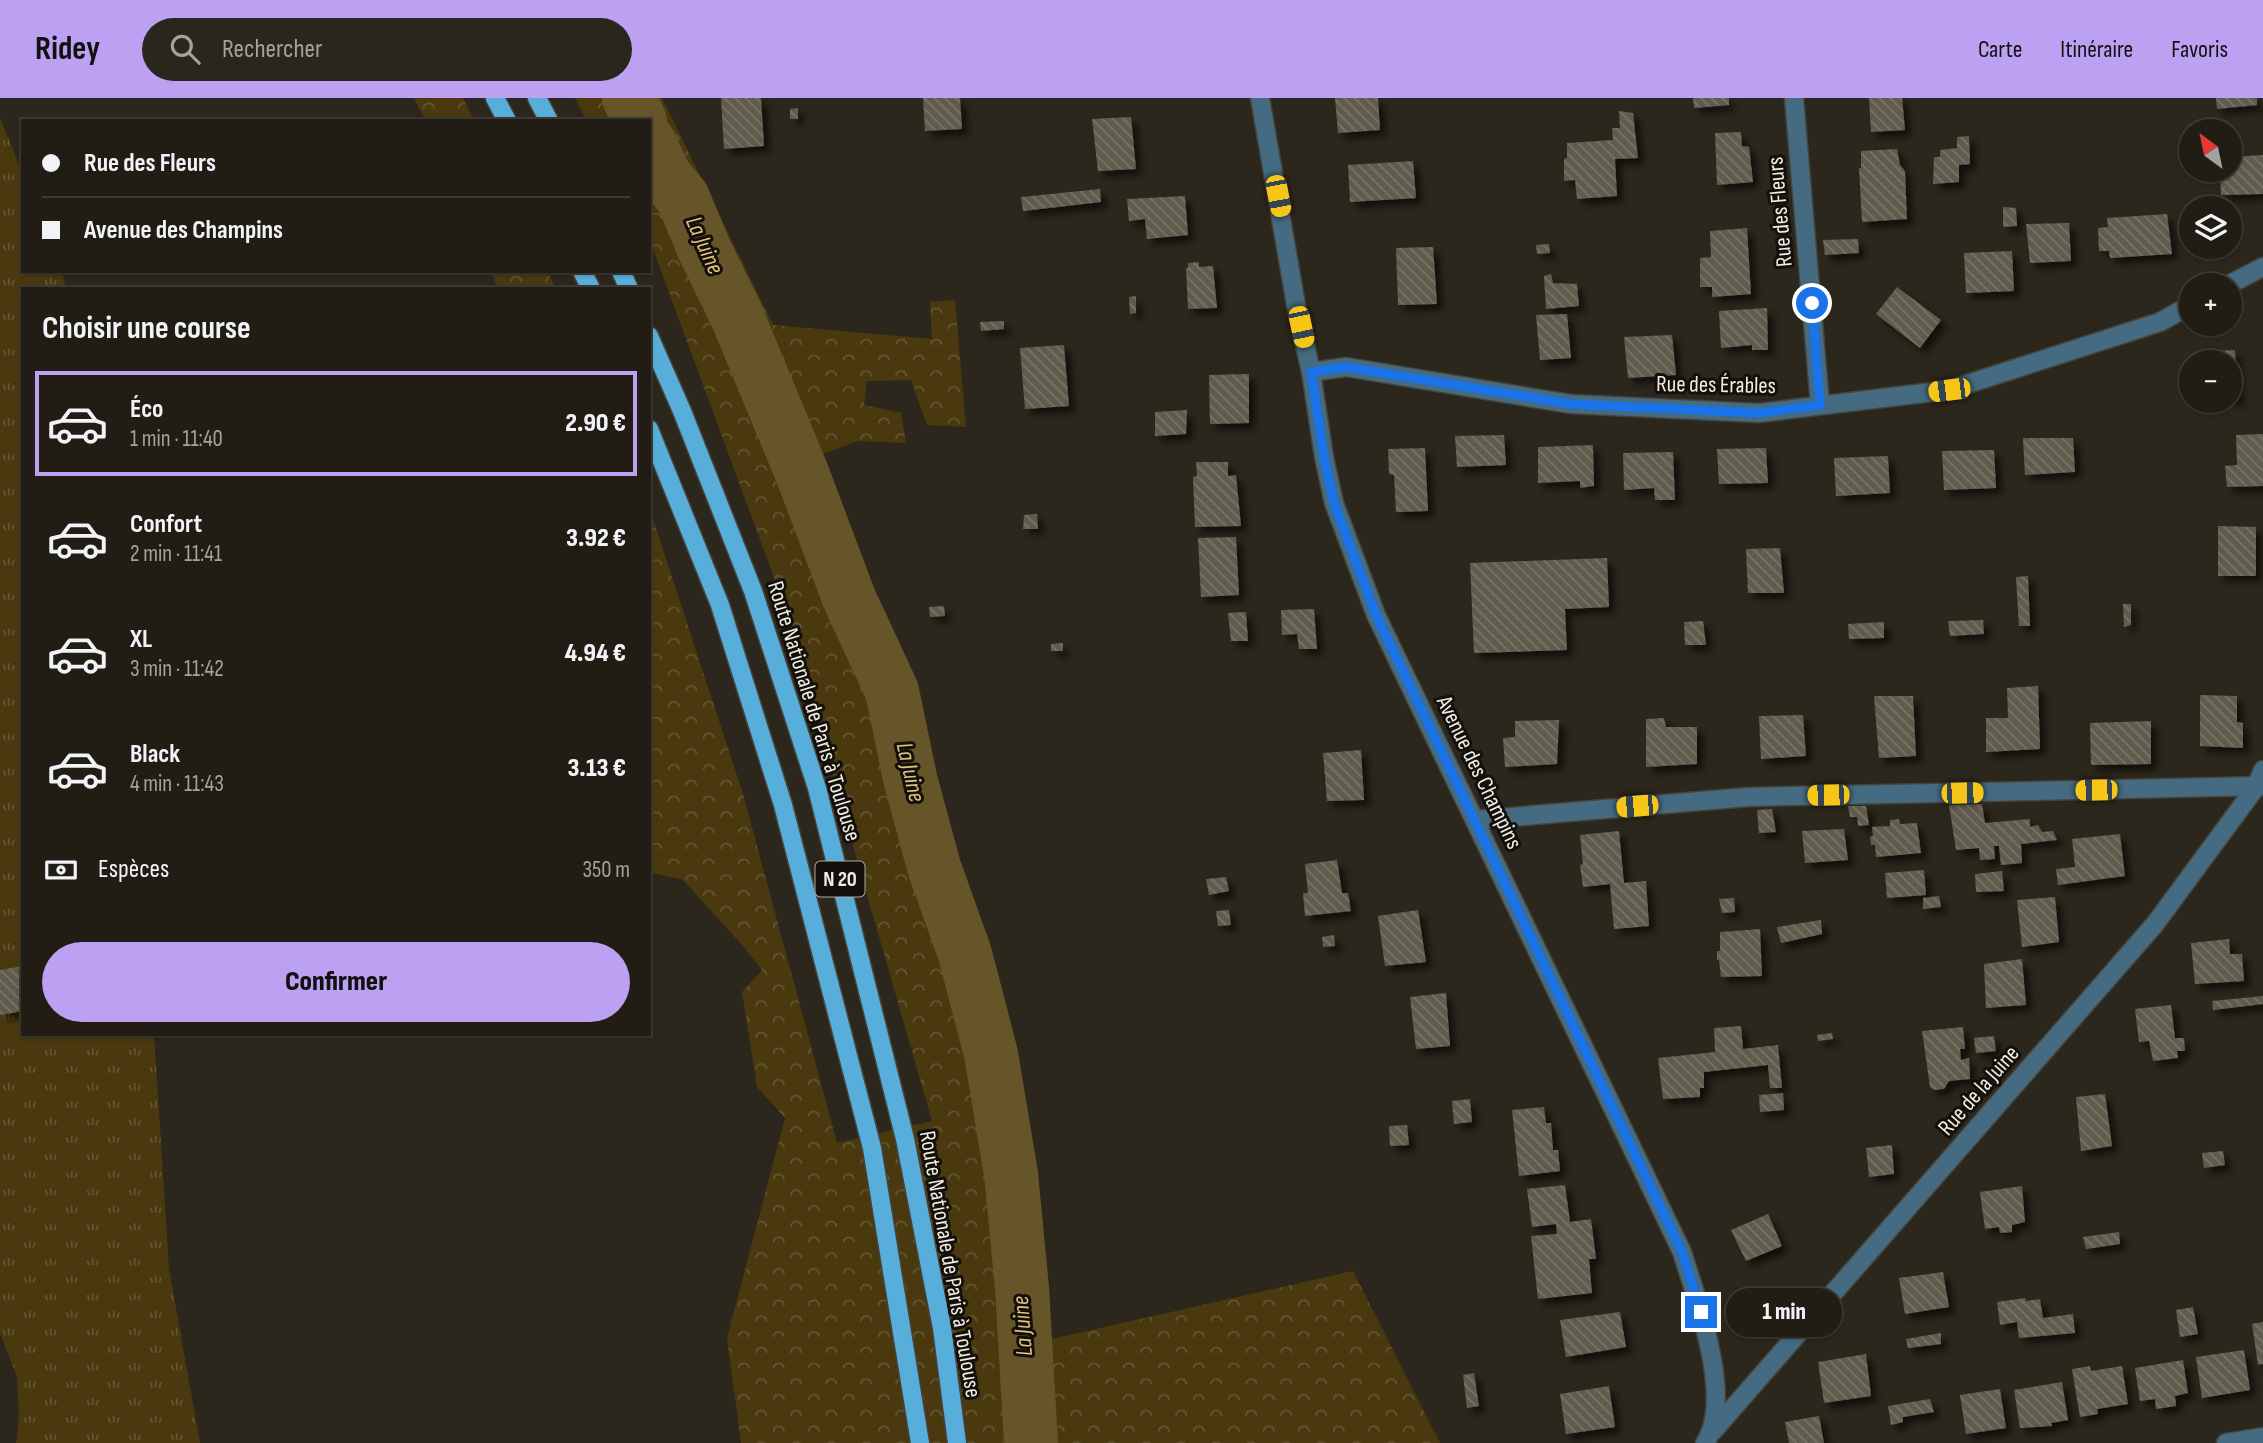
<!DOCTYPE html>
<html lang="fr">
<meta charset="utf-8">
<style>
:root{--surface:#211d15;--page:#29261e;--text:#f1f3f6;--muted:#a2a2a0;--line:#3e3b34;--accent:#bca0f2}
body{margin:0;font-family:"Sofia Sans Condensed",sans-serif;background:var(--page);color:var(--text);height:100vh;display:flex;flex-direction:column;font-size:26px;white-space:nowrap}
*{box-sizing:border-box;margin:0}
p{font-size:23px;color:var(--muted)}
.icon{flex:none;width:38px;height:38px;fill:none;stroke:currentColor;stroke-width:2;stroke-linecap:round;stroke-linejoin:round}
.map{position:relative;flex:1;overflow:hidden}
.panel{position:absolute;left:21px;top:189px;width:630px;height:749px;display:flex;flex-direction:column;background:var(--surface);border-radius:0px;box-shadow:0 2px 5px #0004,0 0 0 2px var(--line)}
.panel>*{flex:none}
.banner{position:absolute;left:21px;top:21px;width:630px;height:154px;border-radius:0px;box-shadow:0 2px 5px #0004,0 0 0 2px var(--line);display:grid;align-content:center;height:154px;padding:0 21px;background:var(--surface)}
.needle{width:46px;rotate:327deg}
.controls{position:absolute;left:2179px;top:21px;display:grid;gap:14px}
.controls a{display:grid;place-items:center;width:63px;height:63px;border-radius:50%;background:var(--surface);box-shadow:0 2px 5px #0004,0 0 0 2px var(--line);font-size:35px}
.end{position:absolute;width:32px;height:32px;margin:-16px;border:9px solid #1a73e8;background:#fff;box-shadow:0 0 0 4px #fff}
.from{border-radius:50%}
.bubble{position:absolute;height:49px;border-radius:24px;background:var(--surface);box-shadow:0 2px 5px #0004,0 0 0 2px var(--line);font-size:23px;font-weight:800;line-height:49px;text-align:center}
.car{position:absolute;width:21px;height:42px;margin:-21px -10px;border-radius:9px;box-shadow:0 0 5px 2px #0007;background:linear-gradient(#f5c518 24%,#345 0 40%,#f5c518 0 76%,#345 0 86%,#f5c518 0)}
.banner b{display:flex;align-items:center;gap:24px;height:66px;font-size:26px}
.banner b+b{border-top:2px solid var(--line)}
.banner i{width:18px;height:18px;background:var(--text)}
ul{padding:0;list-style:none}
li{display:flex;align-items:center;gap:21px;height:105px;margin:0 14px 10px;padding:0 7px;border:4px solid transparent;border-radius:0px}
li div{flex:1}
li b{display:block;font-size:26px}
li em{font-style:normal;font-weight:800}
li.selected{border-color:var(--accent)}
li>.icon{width:63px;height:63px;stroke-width:1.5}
h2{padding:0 21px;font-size:32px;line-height:84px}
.pay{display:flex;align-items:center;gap:18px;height:77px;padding:0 21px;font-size:26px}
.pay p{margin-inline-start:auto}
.button{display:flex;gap:14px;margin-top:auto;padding:14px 21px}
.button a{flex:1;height:80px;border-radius:42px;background:var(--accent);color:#111;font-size:28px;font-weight:800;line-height:80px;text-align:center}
header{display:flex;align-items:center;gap:42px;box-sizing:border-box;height:98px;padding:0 35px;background:var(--accent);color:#111}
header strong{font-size:33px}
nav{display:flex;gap:38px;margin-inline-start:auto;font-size:24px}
.search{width:490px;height:63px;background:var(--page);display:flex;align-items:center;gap:18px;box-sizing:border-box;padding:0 24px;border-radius:38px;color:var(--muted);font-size:26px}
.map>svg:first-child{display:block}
</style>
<header>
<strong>Ridey</strong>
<div class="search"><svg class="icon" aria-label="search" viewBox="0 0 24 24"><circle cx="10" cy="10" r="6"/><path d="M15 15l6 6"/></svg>Rechercher</div>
<nav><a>Carte</a><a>Itinéraire</a><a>Favoris</a></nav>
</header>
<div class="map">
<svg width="2263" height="1345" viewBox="0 0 2263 1345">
<defs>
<pattern id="grass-tufts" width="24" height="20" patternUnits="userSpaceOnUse" patternTransform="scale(1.75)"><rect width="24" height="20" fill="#4a390f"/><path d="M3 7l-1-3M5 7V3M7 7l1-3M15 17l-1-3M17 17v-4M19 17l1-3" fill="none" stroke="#645632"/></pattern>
<pattern id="forest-crowns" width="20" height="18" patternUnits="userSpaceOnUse" patternTransform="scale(1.75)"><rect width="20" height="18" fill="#4a390f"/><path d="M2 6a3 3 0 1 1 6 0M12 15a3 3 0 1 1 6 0" fill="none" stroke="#645632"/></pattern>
<pattern id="building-back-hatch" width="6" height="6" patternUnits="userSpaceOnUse" patternTransform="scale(1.75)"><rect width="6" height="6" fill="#615b4e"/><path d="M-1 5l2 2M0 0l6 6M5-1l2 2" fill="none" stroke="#787367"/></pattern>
<filter id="shadow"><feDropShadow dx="6" dy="6" stdDeviation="3.5" flood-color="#0009"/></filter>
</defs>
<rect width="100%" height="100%" fill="#2c271c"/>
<path fill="url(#grass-tufts)" d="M0 20 23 76V173H62L66 191H23V936H154L169 1171 200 1345H16L19 1319 17 1279 0 1235Z"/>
<g fill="url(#forest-crowns)">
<path d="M414 0H463L474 23H426Z"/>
<path d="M575 0H662L773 227 932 241 930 204 955 202 966 329 927 327 911 282 867 283 864 307 901 315 906 345 858 343 820 357 915 606 1015 1004 1047 1242 1353 1173 1440 1345H741L727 1240 785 1020 757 989 742 894 762 872 743 848 683 782 649 774V409L743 696 837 1045 932 1023 783 504 649 140V23H587Z"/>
<path d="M491 173H547L556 191H498Z"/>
</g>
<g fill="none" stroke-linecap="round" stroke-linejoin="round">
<g stroke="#67552a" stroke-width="54">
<path d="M629 0 640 23"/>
<path d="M649 44 664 77 683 100 705 153 736 216 802 375 849 500 892 593 910 680 934 769 965 856 991 956 1011 1076 1022 1190 1031 1345"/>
</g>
</g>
<g fill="url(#building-back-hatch)" filter="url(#shadow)">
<path d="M721 0H761L764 48 724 51Z"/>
<path d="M923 0H960L962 31 925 33Z"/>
<path d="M1335 0H1378L1380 32 1338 35Z"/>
<path d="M1693 0H1729V7L1694 10Z"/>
<path d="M1869 0H1902L1905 32 1871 34Z"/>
<path d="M2216 0H2257V7L2217 11Z"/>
<path d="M798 10V21H790V11Z"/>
<path d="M1619 13 1633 15 1638 60 1615 61 1617 98 1577 101 1575 82 1564 83V61L1567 60V45L1613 42 1612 30H1620Z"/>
<path d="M1131 19 1136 71 1098 73 1092 21Z"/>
<path d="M1741 34 1742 48 1749 49 1753 84 1717 87 1715 35Z"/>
<path d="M1969 38 1970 66 1959 67V84L1933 86 1934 59H1940V52L1957 50V39Z"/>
<path d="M1897 51 1900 67 1905 73 1907 121 1862 124 1859 70H1861V53Z"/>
<path d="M2263 57V96L2221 97 2220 72H2230V59Z"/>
<path d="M1413 63 1416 100 1350 104 1348 67Z"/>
<path d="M1100 91 1101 104 1023 113 1021 99Z"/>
<path d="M1185 98 1188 137 1147 141 1145 121 1129 123 1127 101Z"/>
<path d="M2003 109 2016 110 2017 128 2003 129Z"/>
<path d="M2167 116 2172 156 2110 160 2109 153H2099L2098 130 2108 129 2107 120Z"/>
<path d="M2069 125 2071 163 2030 165 2026 126Z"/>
<path d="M1747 130 1751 196 1712 199V189H1700V160L1711 159 1710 133Z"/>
<path d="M1858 141 1859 155 1825 157 1823 142Z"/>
<path d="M1549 146 1550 155 1537 156 1536 147Z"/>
<path d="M1433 149 1437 206 1398 207 1396 150Z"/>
<path d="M2012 153 2014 193 1966 195 1964 155Z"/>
<path d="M1199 164V169L1213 168 1217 210 1188 211 1186 170H1188V165Z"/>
<path d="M1551 176 1553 185 1577 186 1579 208 1546 211 1544 178Z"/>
<path d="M1897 189 1941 222 1920 250 1876 216Z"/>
<path d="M1136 198V215L1130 216 1129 199Z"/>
<path d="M1767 210 1768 252H1752V247L1721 250 1719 213Z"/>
<path d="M1567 216 1571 260 1540 262 1536 217Z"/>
<path d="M1004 223V231L981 233 980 224Z"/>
<path d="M1672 237 1676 277 1628 280 1624 239Z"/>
<path d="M1064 247 1069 308 1025 311 1020 250Z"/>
<path d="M2235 252 2238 302 2230 303V264H2195L2194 254Z"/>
<path d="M1249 276V325L1210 326 1209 277Z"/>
<path d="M1187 312 1186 336 1155 338V314Z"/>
<path d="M2263 336V388L2227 389 2225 368 2237 367 2236 337Z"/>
<path d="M1504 337 1506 367 1457 369 1455 338Z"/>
<path d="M2023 340H2073L2075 374 2025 377Z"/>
<path d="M1593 347 1594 388 1580 390V383L1538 385V349Z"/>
<path d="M1425 350 1428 413 1396 414 1394 377 1389 376 1388 351Z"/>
<path d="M1766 350 1768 385 1719 386 1717 351Z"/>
<path d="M1994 352 1996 390 1944 392 1942 353Z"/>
<path d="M1673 354 1675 402H1655L1654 390 1624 392 1623 355Z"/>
<path d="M1888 358 1890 395 1836 398 1834 360Z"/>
<path d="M1196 364H1228V378L1236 377 1241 428 1195 429 1193 379 1197 378Z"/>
<path d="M1037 416 1038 431H1023L1024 417Z"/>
<path d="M2218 428 2256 429V478H2218Z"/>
<path d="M1236 439 1239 497 1201 499 1198 440Z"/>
<path d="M1780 450 1784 495H1748L1746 451Z"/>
<path d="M1607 460 1609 509 1565 511 1567 552 1474 555 1470 465Z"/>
<path d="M2028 478 2030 528H2019L2016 479Z"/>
<path d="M2123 506H2131V527L2124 529Z"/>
<path d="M944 508 945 518 930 519 929 509Z"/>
<path d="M1314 511 1317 551H1299L1297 536 1282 537 1281 512Z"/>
<path d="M1246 514 1248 543H1231L1228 515Z"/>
<path d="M1983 522 1984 536 1950 538 1948 523Z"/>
<path d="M1703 523 1706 547H1685L1684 524Z"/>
<path d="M1884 524V540L1849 541 1848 526Z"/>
<path d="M1063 545V553H1051V546Z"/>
<path d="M2038 588 2040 651 1986 654V620H2008L2007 590Z"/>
<path d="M2200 597 2237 598V624L2243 625V650L2200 648Z"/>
<path d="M1874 598H1913L1916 658 1879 660Z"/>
<path d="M1803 617 1806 658 1761 661 1759 618Z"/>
<path d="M1664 620 1666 629H1697V666L1646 669V621Z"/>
<path d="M1559 622 1557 666 1505 669 1503 640 1515 639V623Z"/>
<path d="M2151 623V666L2091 667 2090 625Z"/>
<path d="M1361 652 1364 702 1327 703 1323 655Z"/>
<path d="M1982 706 1985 725 2030 721V729L2038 727 2042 734 2053 733 2057 742 2021 746 2022 765 2001 767 1999 748H1994L1995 761 1980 762 1979 750 1956 752 1949 707Z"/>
<path d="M1848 708H1866L1869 727 1858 728 1857 719H1850Z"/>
<path d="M1772 711 1776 734 1759 735 1757 712Z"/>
<path d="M1899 721 1900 726 1917 725 1921 755 1876 759 1875 747H1871L1870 739 1873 738 1872 729 1890 728V722Z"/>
<path d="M1844 731 1848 762 1805 765 1802 733Z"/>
<path d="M1619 733 1624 785 1646 783 1649 828 1614 831 1610 786 1583 789 1580 767 1583 766 1580 737Z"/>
<path d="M2120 736 2125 778 2058 787 2056 771 2075 769 2072 741Z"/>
<path d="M1337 762 1342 795H1348L1351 813 1305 818 1303 795H1308L1305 766Z"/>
<path d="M1924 772 1926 797 1887 800 1885 775Z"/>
<path d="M2002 773 2004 793 1976 794 1975 776Z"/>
<path d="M1226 779 1229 793 1209 797 1206 781Z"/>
<path d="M1939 798 1941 809 1923 811V800Z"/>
<path d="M2055 799 2059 844 2022 849 2017 802Z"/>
<path d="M1734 800 1735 814 1722 815 1719 801Z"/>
<path d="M1229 812 1231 827 1218 828 1216 813Z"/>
<path d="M1418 812 1426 864 1385 868 1378 818Z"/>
<path d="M1821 822 1822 836 1781 845 1777 829Z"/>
<path d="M1760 831 1762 878 1721 879 1719 862H1717V853H1720V834Z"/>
<path d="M1334 837 1335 848 1323 849 1322 839Z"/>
<path d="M2229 841 2230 856H2242L2244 883 2195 886 2191 845Z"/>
<path d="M2022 861 2026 907 1986 910 1984 866Z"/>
<path d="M23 868V913L0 917V872Z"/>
<path d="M1446 895 1450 948 1416 951 1410 899Z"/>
<path d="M2263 898V906L2213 912 2212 903Z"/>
<path d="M2171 907 2175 940H2184L2185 953H2177L2178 960 2153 963 2149 943 2139 944 2135 911Z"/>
<path d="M1741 928 1743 951 1778 947 1782 990H1770L1768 967 1704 974V990H1700V999L1663 1001 1658 960 1715 954 1714 930Z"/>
<path d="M1963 929 1965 951H1960L1961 962 1969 960 1970 981 1949 983 1944 991 1934 992 1930 989 1922 933Z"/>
<path d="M1832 935 1833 941 1818 943 1817 937Z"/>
<path d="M1994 938 1996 953 1976 955 1974 940Z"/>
<path d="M1783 995 1784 1012 1760 1014 1759 997Z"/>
<path d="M2105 996 2112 1048 2081 1053 2076 999Z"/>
<path d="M1470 1001 1472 1024 1454 1026 1452 1003Z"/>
<path d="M1544 1009 1546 1025H1551L1553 1052H1558L1560 1073 1519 1078 1512 1012Z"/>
<path d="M1407 1027 1409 1047 1390 1048 1389 1028Z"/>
<path d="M1892 1047 1894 1076 1869 1079 1866 1050Z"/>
<path d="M2223 1053 2225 1067 2204 1070 2202 1055Z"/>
<path d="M1565 1087 1570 1124 1591 1121 1596 1161H1589L1592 1195 1538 1201 1531 1138 1557 1136 1556 1126 1532 1129 1527 1091Z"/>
<path d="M2022 1088 2025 1124 2012 1127V1134L2000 1135 1999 1129 1985 1131 1980 1094Z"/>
<path d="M1768 1116 1782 1148 1746 1163 1731 1132Z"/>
<path d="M2119 1134 2120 1146 2086 1151 2083 1139Z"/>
<path d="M1943 1174 1949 1209 1905 1216 1899 1180Z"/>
<path d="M2025 1200 2026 1203 2040 1201 2043 1220 2073 1216 2075 1235 2019 1240 2017 1224 2000 1227 1997 1204Z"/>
<path d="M2193 1209 2198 1236 2180 1239 2176 1212Z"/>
<path d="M1620 1214 1626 1249 1566 1259 1560 1222Z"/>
<path d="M2263 1224V1266L2258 1267 2252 1226Z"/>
<path d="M1941 1235V1246L1908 1250 1906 1241Z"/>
<path d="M2244 1252 2250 1292 2202 1300 2196 1259Z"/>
<path d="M1866 1256 1871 1298 1824 1305 1818 1264Z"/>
<path d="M2183 1262 2188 1295 2175 1298 2176 1308 2156 1311 2155 1301 2140 1303 2135 1270Z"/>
<path d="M2090 1268 2091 1273 2122 1268 2128 1306 2097 1311 2098 1316 2080 1319 2072 1271Z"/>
<path d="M1474 1275 1479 1308 1467 1310 1463 1277Z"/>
<path d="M2062 1284 2068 1322 2051 1325 2052 1328 2020 1330 2014 1292Z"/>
<path d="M1609 1288 1615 1329 1566 1336 1560 1296Z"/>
<path d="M2000 1291 2006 1330 1966 1336 1960 1297Z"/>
<path d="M1930 1301 1934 1314 1903 1319V1324L1891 1327 1888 1308Z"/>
<path d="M1819 1318 1824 1345H1789L1785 1324Z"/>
</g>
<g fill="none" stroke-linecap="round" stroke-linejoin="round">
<defs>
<g id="minor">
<path d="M1260 0 1296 207 1311 274 1324 359 1334 405 1376 517 1682 1154C1697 1202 1734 1301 1705 1345"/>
<path d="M1794 0 1820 307"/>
<path d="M2228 187 2263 169"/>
<path d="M1311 274 1346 269 1571 306 1759 315 1949 292 2160 224 2191 207"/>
<path d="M1475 722 1748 699 2263 688"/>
<path d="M1713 1333 2155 826 2256 689 2263 672"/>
<path d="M2226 1345 2263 1339"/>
</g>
<g id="primary">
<path d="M495 0 507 23"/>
<path d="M537 0 549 23"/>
<path d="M582 173 591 191"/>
<path d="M621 173 629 191"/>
<path d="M649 238 682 313 753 493 817 690 905 1041 942 1230 957 1345"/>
<path d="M649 331 720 507 783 707 872 1050 920 1345"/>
</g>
</defs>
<use href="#minor" stroke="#474338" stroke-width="21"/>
<use href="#primary" stroke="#474338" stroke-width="21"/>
<use href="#minor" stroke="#446b81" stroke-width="18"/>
<use href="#primary" stroke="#58aedb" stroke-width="18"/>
</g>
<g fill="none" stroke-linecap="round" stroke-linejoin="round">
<path stroke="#1a73e8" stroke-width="9" d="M1701 1214 1682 1154 1376 517 1334 405 1324 359 1311 274 1346 269 1571 306 1759 315 1820 307 1812 205"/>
</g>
<g text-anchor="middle" stroke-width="6" stroke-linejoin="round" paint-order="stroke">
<rect fill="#13100b" stroke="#aeaba4" stroke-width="2" x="815.5" y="763.5" width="49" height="35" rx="5"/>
<g font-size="21" font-weight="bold" fill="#f0ede5">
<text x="840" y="788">N 20</text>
</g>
<g font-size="23" fill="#f0ede5" stroke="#13100b">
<text transform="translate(1779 114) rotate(-95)" y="8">Rue des Fleurs</text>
<text transform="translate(1716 286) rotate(1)" y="8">Rue des Érables</text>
<text transform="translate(815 613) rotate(73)" y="8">Route Nationale de Paris à Toulouse</text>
<text transform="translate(1480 674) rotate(64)" y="8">Avenue des Champins</text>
<text transform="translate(1978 992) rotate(-49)" y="8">Rue de la Juine</text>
<text transform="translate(951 1166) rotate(80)" y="8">Route Nationale de Paris à Toulouse</text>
</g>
<g font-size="24" font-style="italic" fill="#e2c27d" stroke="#13100b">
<text transform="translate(705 147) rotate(66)" y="8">La Juine</text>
<text transform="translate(911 674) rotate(77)" y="8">La Juine</text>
<text transform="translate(1022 1228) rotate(-94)" y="8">La Juine</text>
</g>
</g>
</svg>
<div class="controls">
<a><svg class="needle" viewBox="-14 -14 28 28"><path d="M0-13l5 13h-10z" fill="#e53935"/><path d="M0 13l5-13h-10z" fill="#a2a2a0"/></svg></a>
<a><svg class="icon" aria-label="layers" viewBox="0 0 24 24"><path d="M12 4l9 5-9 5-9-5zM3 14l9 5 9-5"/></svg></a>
<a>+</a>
<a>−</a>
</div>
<i class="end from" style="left:1812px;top:205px"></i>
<i class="end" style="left:1701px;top:1214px"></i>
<div class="bubble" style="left:1726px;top:1190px;width:116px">1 min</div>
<i class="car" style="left:1278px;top:98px;rotate:169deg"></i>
<i class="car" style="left:1301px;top:229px;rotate:168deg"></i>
<i class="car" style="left:1949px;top:292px;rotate:263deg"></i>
<i class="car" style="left:2096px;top:692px;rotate:269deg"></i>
<i class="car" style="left:1962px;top:695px;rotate:89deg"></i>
<i class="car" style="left:1828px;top:697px;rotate:269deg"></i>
<i class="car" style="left:1637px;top:708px;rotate:265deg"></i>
<div class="banner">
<b><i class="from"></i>Rue des Fleurs</b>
<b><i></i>Avenue des Champins</b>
</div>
<section class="panel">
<h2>Choisir une course</h2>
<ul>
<li class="selected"><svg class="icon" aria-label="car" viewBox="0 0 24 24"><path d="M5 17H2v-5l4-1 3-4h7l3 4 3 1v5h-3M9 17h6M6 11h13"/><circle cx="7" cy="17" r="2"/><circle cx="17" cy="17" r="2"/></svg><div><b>Éco</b><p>1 min · 11:40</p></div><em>2.90 €</em></li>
<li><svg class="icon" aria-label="car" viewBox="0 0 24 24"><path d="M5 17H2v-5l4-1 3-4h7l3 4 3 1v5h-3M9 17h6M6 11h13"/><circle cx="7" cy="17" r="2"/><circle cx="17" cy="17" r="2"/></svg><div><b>Confort</b><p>2 min · 11:41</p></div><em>3.92 €</em></li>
<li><svg class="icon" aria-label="car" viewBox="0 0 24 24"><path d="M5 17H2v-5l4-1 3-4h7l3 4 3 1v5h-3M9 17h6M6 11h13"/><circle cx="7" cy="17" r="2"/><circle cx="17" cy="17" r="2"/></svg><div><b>XL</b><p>3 min · 11:42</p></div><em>4.94 €</em></li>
<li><svg class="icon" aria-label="car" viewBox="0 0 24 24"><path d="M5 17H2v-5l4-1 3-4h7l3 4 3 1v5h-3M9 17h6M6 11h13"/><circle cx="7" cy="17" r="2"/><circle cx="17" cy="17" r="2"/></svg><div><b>Black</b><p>4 min · 11:43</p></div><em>3.13 €</em></li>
</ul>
<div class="pay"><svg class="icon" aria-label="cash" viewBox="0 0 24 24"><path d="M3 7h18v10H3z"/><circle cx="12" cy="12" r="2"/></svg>Espèces<p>350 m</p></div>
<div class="button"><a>Confirmer</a></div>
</section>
</div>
